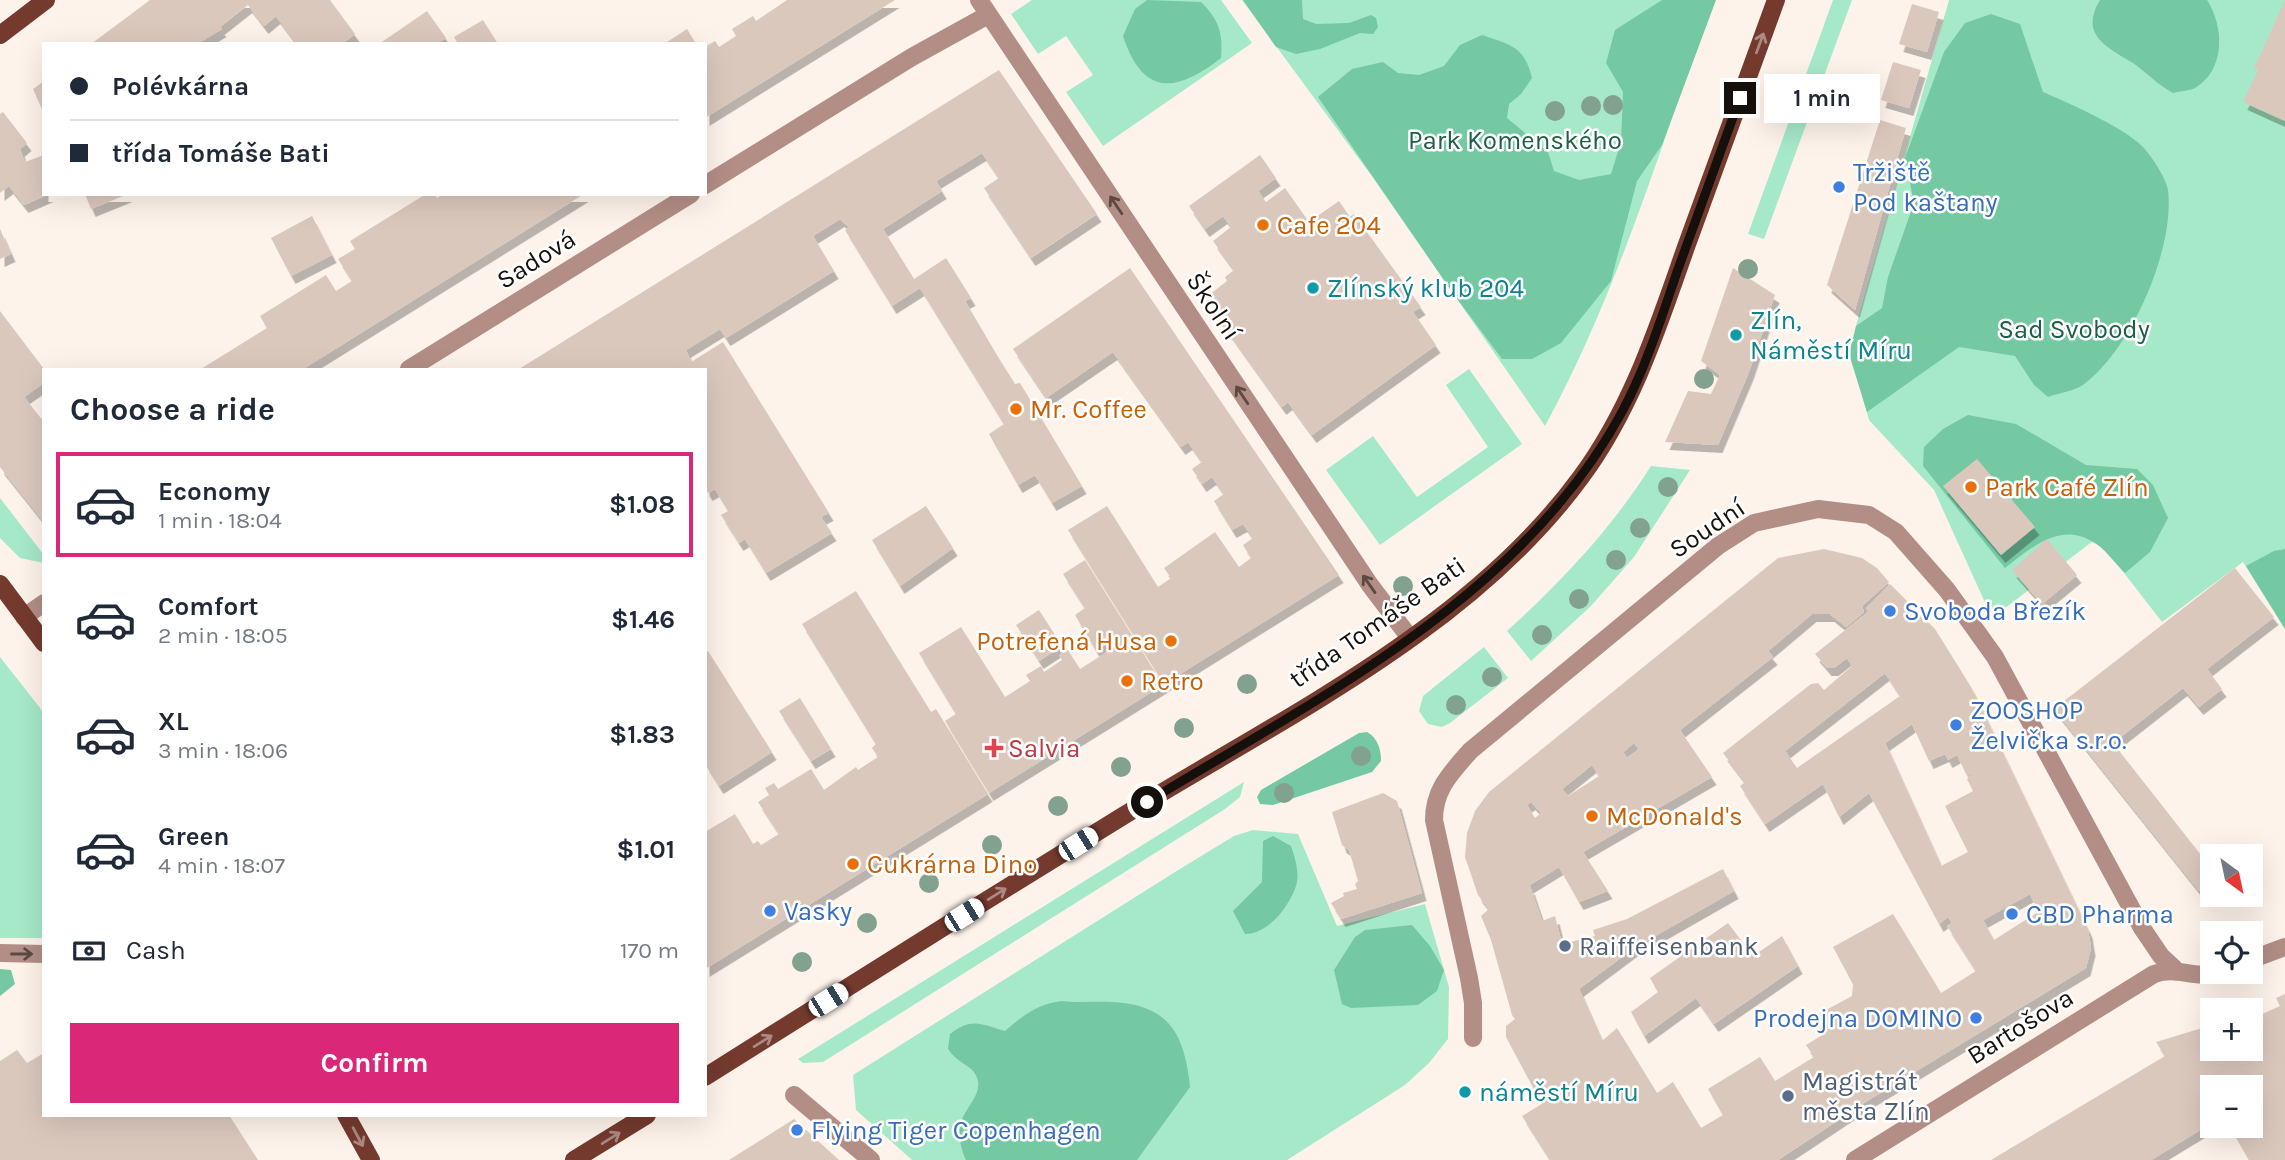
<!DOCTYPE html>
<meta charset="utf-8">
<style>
:root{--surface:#fff;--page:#f6f6f7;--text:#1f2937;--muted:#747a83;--line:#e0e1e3;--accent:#db2777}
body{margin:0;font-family:Karla,sans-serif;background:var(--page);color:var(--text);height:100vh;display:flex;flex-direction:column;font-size:26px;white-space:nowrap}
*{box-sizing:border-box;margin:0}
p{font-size:23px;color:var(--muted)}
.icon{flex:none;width:38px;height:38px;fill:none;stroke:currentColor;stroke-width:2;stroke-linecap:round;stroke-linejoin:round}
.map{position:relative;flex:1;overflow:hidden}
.details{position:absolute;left:42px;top:368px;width:665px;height:749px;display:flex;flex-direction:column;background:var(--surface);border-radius:0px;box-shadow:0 7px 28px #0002}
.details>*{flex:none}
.top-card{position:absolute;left:42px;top:42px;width:665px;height:154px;border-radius:0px;box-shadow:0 7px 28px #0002;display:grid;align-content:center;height:154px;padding:0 28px;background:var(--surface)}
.needle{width:46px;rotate:147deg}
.controls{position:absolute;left:2200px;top:844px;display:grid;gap:14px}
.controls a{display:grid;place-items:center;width:63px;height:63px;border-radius:0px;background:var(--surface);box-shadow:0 7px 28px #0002;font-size:35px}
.end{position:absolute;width:32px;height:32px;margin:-16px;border:9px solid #15100b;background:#fff;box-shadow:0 0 0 4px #fff}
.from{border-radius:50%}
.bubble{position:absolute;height:49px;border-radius:0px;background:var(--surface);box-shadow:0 7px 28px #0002;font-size:23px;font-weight:700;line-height:49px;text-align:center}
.car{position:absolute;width:21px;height:42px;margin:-21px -10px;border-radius:9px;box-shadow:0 0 5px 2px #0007;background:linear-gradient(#fff 24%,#345 0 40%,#fff 0 76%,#345 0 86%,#fff 0)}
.top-card b{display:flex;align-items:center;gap:24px;height:66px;font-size:26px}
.top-card b+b{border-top:2px solid var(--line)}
.top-card i{width:18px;height:18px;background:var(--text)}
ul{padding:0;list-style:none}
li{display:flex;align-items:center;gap:21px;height:105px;margin:0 14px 10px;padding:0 14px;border:4px solid transparent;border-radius:0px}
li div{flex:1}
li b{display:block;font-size:26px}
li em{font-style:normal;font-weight:700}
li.on{border-color:var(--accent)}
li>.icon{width:63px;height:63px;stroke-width:1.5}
h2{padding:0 28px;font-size:32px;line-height:84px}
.pay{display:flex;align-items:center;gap:18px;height:77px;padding:0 28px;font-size:26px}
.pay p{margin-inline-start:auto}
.primary-button{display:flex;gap:14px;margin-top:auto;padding:14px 28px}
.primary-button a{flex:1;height:80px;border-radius:0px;background:var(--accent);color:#fff;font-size:28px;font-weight:700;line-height:80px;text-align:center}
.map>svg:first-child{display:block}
</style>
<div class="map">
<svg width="2285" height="1160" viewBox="0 0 2285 1160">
<defs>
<filter id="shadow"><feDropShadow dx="4.5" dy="8" stdDeviation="0" flood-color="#0004"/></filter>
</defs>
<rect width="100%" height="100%" fill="#fdf3ea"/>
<g fill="#a6e9c9">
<path d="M1032 0H1221L1252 43 1103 146 1066 92 1093 75 1066 36 1038 54 1011 14Z"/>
<path d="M1242 0H1713C1662 143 1618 292 1545 426L1371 175Z"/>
<path d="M1833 0H1852L1764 239 1748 234Z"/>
<path d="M1949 0H2285V629L2243 562 2162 622 2097 538 1992 618 1934 490 1869 420 1853 364 1856 326Z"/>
<path d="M1469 369 1522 444 1380 545 1326 470 1373 436 1417 497 1488 447 1446 385Z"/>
<path d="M1651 466 1690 470 1634 557 1591 606 1531 661 1507 631C1562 581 1611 529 1651 466Z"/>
<path d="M0 498 44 555V563L20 558 0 538Z"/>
<path d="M1484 647 1508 678 1450 723 1442 727 1428 724 1419 711 1423 696Z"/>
<path d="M0 657 44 713V938H0Z"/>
<path d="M1244 782 1240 797 1225 809 823 1062 803 1063 798 1059Z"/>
<path d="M1253 830 1298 834 1337 926 1425 904 1449 987 1448 1039 1429 1063 1405 1085 1287 1160H912L856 1110 853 1075 1175 872 1234 836Z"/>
</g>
<g fill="#74c8a2">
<path d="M1147 0 1201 2C1219 20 1223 33 1221 58 1176 93 1143 97 1123 36L1135 9Z"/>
<path d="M1243 0H1302L1303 19 1316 24 1349 23 1371 15 1376 18 1378 27 1373 34 1360 33 1320 49 1296 54 1276 47Z"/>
<path d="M1662 0H1716L1662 145 1637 181 1611 281 1561 343 1532 359H1502L1455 296 1318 97 1352 69 1383 62 1398 73 1419 75 1444 66 1460 45 1482 35C1511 45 1524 46 1532 78L1521 94 1509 104 1507 118 1548 152 1554 171 1579 180 1611 174 1621 142 1623 92 1606 63 1615 30Z"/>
<path d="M2100 0H2207C2224 26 2226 70 2195 88 2189 91 2180 91 2173 93 2158 85 2147 73 2133 63 2107 47 2079 35 2100 0Z"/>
<path d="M1991 14 2020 24 2043 92C2068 103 2134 131 2148 153 2155 162 2166 179 2168 190 2175 249 2131 350 2083 385 2074 391 2059 393 2048 397L2034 385 2015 356 1959 347 1867 412 1849 354 1856 326 1882 308 1888 277 1914 203 1905 158 1944 52 1965 23Z"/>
<path d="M1968 415 2016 424 2086 465 2137 469 2153 485 2168 518 2150 552 2125 573C2115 564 2105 548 2093 542 2060 521 2030 549 2005 568L1923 466 1924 447 1943 429Z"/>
<path d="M2285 549V629L2246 566 2274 551Z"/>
<path d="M1367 732C1378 738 1381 750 1381 761L1372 772 1273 805 1260 804 1257 797 1261 790 1359 733Z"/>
<path d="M1273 836 1291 846C1295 858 1300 873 1296 886 1289 907 1268 934 1245 934L1233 911 1262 882 1263 841Z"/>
<path d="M1412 925 1430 946 1444 970 1437 991 1418 1005 1351 1008 1342 1004 1334 970 1355 937 1365 930Z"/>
<path d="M0 969 11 970 15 984 0 996Z"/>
<path d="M1062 1001C1079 1003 1094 1001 1111 1002 1170 1004 1185 1036 1190 1087L1137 1160H966C960 1147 957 1131 963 1117 970 1102 987 1088 973 1071 967 1064 957 1062 948 1049L950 1034C972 1017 981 1024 1005 1031 1024 1015 1037 1004 1062 1001Z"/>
</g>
<g fill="#dbc8bd" fill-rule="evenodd" filter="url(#shadow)">
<path d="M150 0H330L355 34 342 44H297L276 16 264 26 248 5 220 27 222 29 197 44H91Z"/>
<path d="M787 0H895L705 118V47L715 41 719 47 736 36 732 29 753 16 756 21Z"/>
<path d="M2285 0V121L2243 102 2258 70 2254 68Z"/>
<path d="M1912 4 1939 12 1927 52 1899 44Z"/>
<path d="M427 11 446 38 437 44H379Z"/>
<path d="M483 20 498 44H458L454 37Z"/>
<path d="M687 29 696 44H664Z"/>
<path d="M1893 62 1921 70 1909 108 1881 100Z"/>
<path d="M999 70 1097 214 1031 258 984 188 999 178 982 153 936 181 942 191 883 229 914 279 946 258 971 298 965 301 995 352 1015 384 1020 383 1082 486 1052 503 1035 475 1018 485 989 434 1004 424 920 288 892 306 845 230 849 227 840 219 813 236 834 271 726 338 720 329 686 350 691 362 723 342 829 513 821 517 832 533 766 573 745 539 739 543 721 515 728 511 715 489 708 493 705 488V369H519Z"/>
<path d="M44 81V114L33 89Z"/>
<path d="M3 112 27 143 20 149 25 162 44 155V194H49L24 205 9 186 0 193V114Z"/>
<path d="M1880 120 1906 128 1855 310 1827 285Z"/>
<path d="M1260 155 1276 178 1258 191 1266 202 1285 188 1309 222 1339 201 1350 217 1354 214 1421 307 1413 312 1436 345 1312 435 1288 402 1282 407 1216 315 1220 311 1209 295 1227 281 1225 277 1234 270 1213 241 1231 227 1223 216 1205 229 1189 206Z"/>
<path d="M85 194H128L91 209Z"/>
<path d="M426 194H435L437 198 443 194H584L303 369H201L267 328 260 316 326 275 336 291 352 281 338 259 355 249 350 241Z"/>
<path d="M312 216 332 255 291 276 271 238Z"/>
<path d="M0 229 11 254 0 259Z"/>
<path d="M1130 268 1339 575 1164 684 1068 530 1107 506 1158 587 1171 578 1164 568 1215 532 1239 567 1251 558 1243 545 1253 538 1243 524 1232 530 1214 501 1224 494 1212 477 1202 484 1192 469 1202 462 1188 442 1181 447 1113 352 1046 398 1013 349Z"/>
<path d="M1733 268 1775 295 1749 372 1718 445 1665 442 1688 391 1711 394 1720 375 1701 361Z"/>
<path d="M0 311 44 369V383L24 397 44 422V522L0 467Z"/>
<path d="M1977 459 2035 527 2001 555 1943 486Z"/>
<path d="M926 506 953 548 900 586 872 540Z"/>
<path d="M2047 539 2077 575 2042 604 2012 570Z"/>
<path d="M1824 549 1862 558 1877 568 1889 582 1862 606 1864 612 1846 627 1830 614H1812L1768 651 1773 657 1680 730 1712 777 1583 852 1608 891 1579 902 1559 867 1504 901 1530 886 1542 921 1555 916 1562 944 1595 936 1593 930 1627 919 1723 869 1734 891 1634 948 1579 989 1602 1041 1617 1028 1657 1093 1673 1082 1701 1128 1723 1115 1708 1089 1760 1057 1775 1081 1814 1057 1806 1045 1826 1033 1815 1016 1852 996 1853 984 1833 947 1893 914 1941 993 1976 971 1947 926 1952 923 1948 917 1939 924 1869 793 1839 817 1823 784 1765 824 1740 786 1745 782 1723 753 1811 684 1818 683 1824 690 1852 666 1847 658 1834 668H1827L1815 654 1868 612 1866 608 1890 584 1935 629 1971 687 2088 930 2091 948 2086 968 1867 1101 1778 1160H1550L1522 1116 1545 1102 1540 1100 1506 1037V1026L1515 1019 1512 1015 1491 940 1481 916 1489 909 1478 895 1465 857 1467 833 1475 811 1489 792 1778 558ZM1885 673 1900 696 1797 768 1785 751ZM1912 724 1929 761 1945 754 1948 760 1957 755 1967 776 1974 772 1967 779 1973 791 1945 806 1968 852 1941 866 1885 743ZM1634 743 1639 749 1627 758 1623 752ZM1592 765 1599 776 1568 796 1562 789ZM1531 802 1541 813 1535 818 1527 805ZM2030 894 2038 912 1994 940 1983 920Z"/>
<path d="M1085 560 1163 685 989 793 945 721 956 714 919 653 961 627 1005 697 1030 681 1026 675 1041 666 1044 672 1062 660 1059 655 1068 650 1080 669 1110 650 1106 643 1095 649 1075 615 1085 608 1063 574Z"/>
<path d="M2235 568 2274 617 2207 669 2222 689 2199 707 2183 688 2113 743 2212 869V883L2199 891 2054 709Z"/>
<path d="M856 591 931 712 936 709 988 794 705 969V832L735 814 753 844 758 841 761 845 779 834 758 802 769 795 765 788 774 783 778 789 811 769 824 790 856 767 858 770 878 757 872 748 876 744 802 624Z"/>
<path d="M1039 610 1062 646 1039 661 1016 625Z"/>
<path d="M708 651 772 752 719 786 705 764V653Z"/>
<path d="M800 698 831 749 811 761 779 711Z"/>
<path d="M1383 793 1397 801 1422 893 1341 919 1331 903 1344 896 1343 893 1357 889 1355 884 1358 881 1349 850 1342 845 1332 812Z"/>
<path d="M1728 923 1753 956 1782 936 1798 966 1714 1024 1696 998 1644 1036 1631 1012 1658 992 1650 978Z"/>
<path d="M2285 994V1160H2249L2229 1125H2250V1087H2212V1123L2151 1160H1991L2165 1056 2156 1042 2212 1025V1048H2250V1010H2244L2255 1004 2260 1015 2280 1006 2276 998Z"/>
<path d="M17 1050 27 1063 44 1053V1115H229L258 1160H0V1061Z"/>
<path d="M794 1119 839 1160H729Z"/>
</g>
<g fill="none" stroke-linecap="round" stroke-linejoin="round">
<g stroke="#b28e86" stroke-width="18">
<path d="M979 0 1370 585 1410 638"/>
<path d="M705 185 912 57 988 15"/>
<path d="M409 369 691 194"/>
<path d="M24 617 44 603"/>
<path d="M0 953 44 954"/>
<path d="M2250 960 2285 947"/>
<path d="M1473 1038V1003L1469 978 1434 820C1434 789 1451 773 1470 751L1718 546 1754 523 1818 509 1869 515 1896 532 1947 590 1995 657 2142 928 2161 956 2174 968"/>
<path d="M794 1095 871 1160"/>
<path d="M1855 1160 2154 974C2180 965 2193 981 2220 971"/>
</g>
<g stroke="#743a2e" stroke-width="18">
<path d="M0 35 46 0"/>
<path d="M0 584 44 643"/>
<path d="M705 1077C844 989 983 902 1123 816 1280 719 1470 629 1581 477 1632 408 1658 327 1686 247 1716 165 1746 82 1776 0"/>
<path d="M346 1115 371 1160"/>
<path d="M574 1160 647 1115"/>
</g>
</g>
<g fill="#82a18f">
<circle cx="1613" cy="105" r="10"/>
<circle cx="1591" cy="106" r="10"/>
<circle cx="1555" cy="111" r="10"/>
<circle cx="1748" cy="269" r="10"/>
<circle cx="1704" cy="379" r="10"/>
<circle cx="1668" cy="487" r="10"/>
<circle cx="1640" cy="528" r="10"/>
<circle cx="1616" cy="560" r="10"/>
<circle cx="1403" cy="586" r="10"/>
<circle cx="1579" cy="599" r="10"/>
<circle cx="1542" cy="635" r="10"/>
<circle cx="1492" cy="677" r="10"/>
<circle cx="1247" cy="684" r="10"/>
<circle cx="1456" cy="705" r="10"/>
<circle cx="1184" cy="728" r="10"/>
<circle cx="1361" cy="756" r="10"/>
<circle cx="1121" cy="767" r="10"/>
<circle cx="1284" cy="793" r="10"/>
<circle cx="1058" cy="806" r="10"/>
<circle cx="992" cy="845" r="10"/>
<circle cx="929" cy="883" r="10"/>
<circle cx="867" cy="923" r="10"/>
<circle cx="802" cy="962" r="10"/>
</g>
<defs><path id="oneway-shaft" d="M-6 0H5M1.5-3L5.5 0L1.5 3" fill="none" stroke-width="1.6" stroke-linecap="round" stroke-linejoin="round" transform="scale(1.75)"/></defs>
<g stroke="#ac8982">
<use href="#oneway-shaft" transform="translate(1760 43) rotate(-70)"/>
<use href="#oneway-shaft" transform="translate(997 894) rotate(-32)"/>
<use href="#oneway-shaft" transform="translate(763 1041) rotate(-32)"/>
<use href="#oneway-shaft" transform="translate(358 1137) rotate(62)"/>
<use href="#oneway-shaft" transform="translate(611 1138) rotate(-32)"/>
</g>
<g stroke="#5c4942">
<use href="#oneway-shaft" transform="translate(1116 205) rotate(-124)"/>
<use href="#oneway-shaft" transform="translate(1242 395) rotate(-124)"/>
<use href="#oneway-shaft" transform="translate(1369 584) rotate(-125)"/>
<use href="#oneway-shaft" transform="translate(22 954)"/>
</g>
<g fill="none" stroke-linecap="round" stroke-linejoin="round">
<path stroke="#15100b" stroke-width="9" d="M1147 802C1321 696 1523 597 1623 410 1646 367 1661 319 1677 272 1698 214 1719 156 1740 98"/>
</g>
<g fill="#3f7fe0" stroke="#fff" stroke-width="2.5">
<circle cx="1839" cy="187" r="7"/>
<circle cx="1890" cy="611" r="7"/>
<circle cx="1956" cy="725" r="7"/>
<circle cx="770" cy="911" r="7"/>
<circle cx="2012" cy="914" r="7"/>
<circle cx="1976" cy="1018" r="7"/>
<circle cx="797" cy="1130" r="7"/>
</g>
<g fill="#e8710a" stroke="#fff" stroke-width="2.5">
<circle cx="1263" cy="225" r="7"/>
<circle cx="1016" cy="409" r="7"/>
<circle cx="1971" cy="487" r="7"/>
<circle cx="1171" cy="641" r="7"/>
<circle cx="1127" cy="681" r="7"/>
<circle cx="1592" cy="816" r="7"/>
<circle cx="853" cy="864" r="7"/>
</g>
<g fill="#0f9aa8" stroke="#fff" stroke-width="2.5">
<circle cx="1313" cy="288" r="7"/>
<circle cx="1736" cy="335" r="7"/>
<circle cx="1465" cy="1092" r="7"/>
</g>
<path fill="#e0444e" stroke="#fff" stroke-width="2.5" d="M990.5 737.5h7v7h7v7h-7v7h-7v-7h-7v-7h7z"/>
<g fill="#5c6f8a" stroke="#fff" stroke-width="2.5">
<circle cx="1565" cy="946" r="7"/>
<circle cx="1788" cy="1096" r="7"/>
</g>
<g text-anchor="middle" stroke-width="5" stroke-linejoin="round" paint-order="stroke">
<g font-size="26" fill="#1e5e45" stroke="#fff">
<text x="1515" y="149">Park Komenského</text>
<text x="2074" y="338">Sad Svobody</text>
</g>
<g font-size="26" fill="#366cbe" stroke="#fff" text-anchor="start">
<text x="1853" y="181">Tržiště<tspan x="1853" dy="30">Pod kaštany</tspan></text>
<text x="1904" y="620">Svoboda Březík</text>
<text x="1970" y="719">ZOOSHOP<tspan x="1970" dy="30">Želvička s.r.o.</tspan></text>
<text x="784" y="920">Vasky</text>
<text x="2026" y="923">CBD Pharma</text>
<text x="1962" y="1027" text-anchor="end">Prodejna DOMINO</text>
<text x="811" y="1139">Flying Tiger Copenhagen</text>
</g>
<g font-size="26" fill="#c56008" stroke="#fff" text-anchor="start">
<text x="1277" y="234">Cafe 204</text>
<text x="1030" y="418">Mr. Coffee</text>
<text x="1985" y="496">Park Café Zlín</text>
<text x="1157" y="650" text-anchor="end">Potrefená Husa</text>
<text x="1141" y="690">Retro</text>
<text x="1606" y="825">McDonald's</text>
<text x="867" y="873">Cukrárna Dino</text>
</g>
<g font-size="26" fill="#15100b" stroke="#fff">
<text transform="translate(536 259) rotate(-32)" y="9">Sadová</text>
<text transform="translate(1214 306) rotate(56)" y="9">Školní</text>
<text transform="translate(1707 528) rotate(-34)" y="9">Soudní</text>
<text transform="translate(1377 622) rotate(-35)" y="9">třída Tomáše Bati</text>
<text transform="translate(2020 1026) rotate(-32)" y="9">Bartošova</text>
</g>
<g font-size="26" fill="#0d838f" stroke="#fff" text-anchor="start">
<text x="1327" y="297">Zlínský klub 204</text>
<text x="1750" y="329">Zlín,<tspan x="1750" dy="30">Náměstí Míru</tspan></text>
<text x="1479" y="1101">náměstí Míru</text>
</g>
<g font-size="26" fill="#be3a42" stroke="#fff" text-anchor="start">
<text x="1008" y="757">Salvia</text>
</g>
<g font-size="26" fill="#4e5e75" stroke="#fff" text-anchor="start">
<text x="1579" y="955">Raiffeisenbank</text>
<text x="1802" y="1090">Magistrát<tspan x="1802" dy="30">města Zlín</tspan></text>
</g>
</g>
</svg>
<div class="controls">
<a><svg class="needle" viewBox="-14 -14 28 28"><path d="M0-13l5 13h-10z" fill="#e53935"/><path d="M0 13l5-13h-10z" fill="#747a83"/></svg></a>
<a><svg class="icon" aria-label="locate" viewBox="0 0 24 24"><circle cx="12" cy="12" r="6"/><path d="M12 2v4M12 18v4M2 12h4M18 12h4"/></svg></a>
<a>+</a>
<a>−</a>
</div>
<i class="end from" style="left:1147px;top:802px"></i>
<i class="end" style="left:1740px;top:98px"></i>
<div class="bubble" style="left:1764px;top:74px;width:116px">1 min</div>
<i class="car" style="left:1078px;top:844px;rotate:58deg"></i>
<i class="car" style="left:964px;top:915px;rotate:58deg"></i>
<i class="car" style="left:828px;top:1000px;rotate:58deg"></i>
<div class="top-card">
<b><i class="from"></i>Polévkárna</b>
<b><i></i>třída Tomáše Bati</b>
</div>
<section class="details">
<h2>Choose a ride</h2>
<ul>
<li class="on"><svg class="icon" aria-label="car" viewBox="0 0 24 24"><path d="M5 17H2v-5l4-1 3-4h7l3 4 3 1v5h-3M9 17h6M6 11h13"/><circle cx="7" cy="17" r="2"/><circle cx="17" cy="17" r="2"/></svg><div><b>Economy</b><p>1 min · 18:04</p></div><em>$1.08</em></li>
<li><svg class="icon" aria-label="car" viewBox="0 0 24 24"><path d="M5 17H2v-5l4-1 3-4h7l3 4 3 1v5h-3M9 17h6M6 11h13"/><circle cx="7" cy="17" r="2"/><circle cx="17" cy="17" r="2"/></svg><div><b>Comfort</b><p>2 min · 18:05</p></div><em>$1.46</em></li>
<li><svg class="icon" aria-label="car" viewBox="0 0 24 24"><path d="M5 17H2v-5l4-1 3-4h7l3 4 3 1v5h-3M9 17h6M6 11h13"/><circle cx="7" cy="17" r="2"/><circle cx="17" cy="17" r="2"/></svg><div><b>XL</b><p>3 min · 18:06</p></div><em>$1.83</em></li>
<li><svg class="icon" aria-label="car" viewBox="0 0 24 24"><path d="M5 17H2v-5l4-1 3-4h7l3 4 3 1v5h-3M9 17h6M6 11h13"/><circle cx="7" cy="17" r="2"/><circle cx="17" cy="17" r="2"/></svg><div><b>Green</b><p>4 min · 18:07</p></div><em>$1.01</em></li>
</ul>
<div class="pay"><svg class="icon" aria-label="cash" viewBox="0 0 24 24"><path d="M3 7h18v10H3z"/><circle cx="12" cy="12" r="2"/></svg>Cash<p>170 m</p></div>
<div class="primary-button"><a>Confirm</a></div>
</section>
</div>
